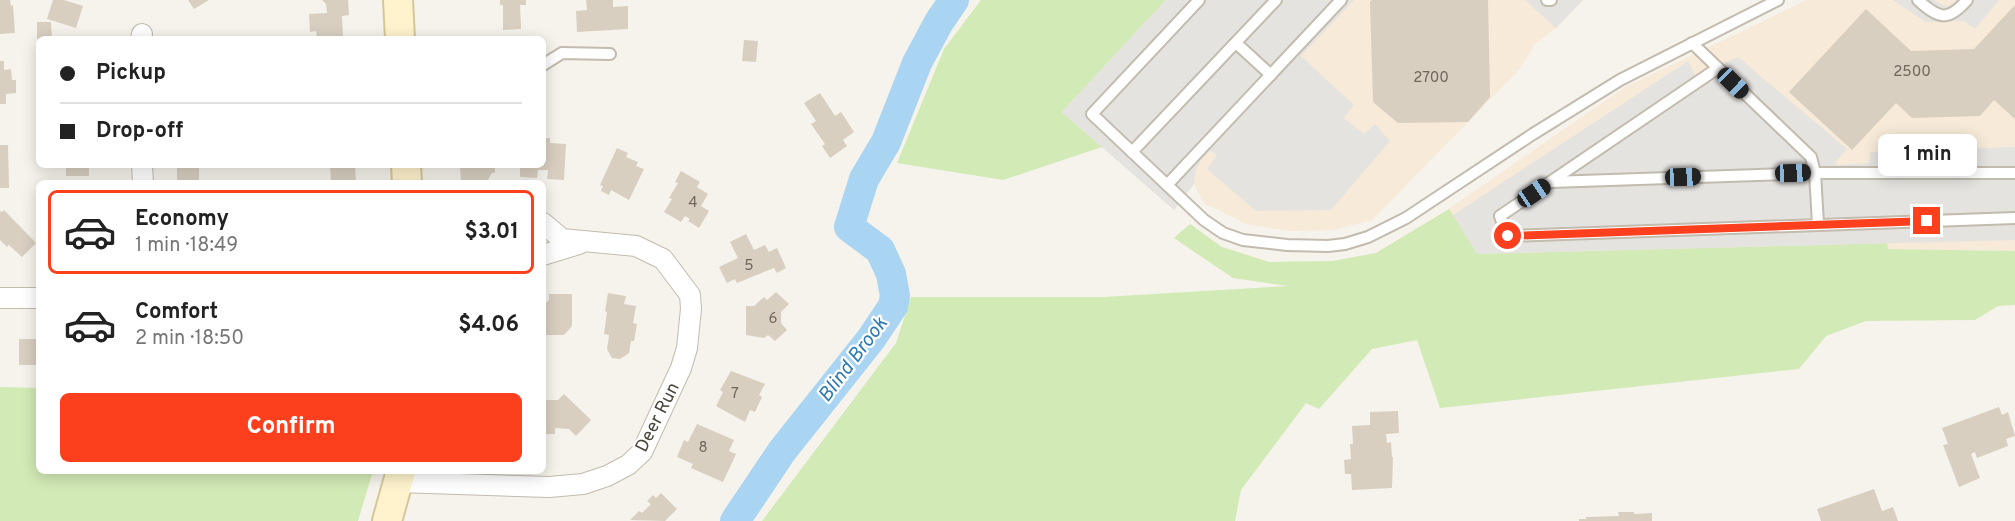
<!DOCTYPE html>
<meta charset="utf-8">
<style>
:root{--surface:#fff;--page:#f2f2f2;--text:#222;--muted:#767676;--line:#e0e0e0;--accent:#fc3f1d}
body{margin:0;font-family:Overpass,sans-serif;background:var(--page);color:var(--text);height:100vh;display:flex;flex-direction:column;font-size:22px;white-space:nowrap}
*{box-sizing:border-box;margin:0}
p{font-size:20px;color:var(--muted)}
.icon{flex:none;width:33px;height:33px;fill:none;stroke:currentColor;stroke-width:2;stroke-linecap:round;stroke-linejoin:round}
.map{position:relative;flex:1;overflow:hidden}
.details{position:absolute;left:36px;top:180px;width:510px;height:294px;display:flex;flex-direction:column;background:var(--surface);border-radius:9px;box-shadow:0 3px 15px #0003}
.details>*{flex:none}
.guide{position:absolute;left:36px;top:36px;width:510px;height:132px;border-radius:9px;box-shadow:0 3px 15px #0003;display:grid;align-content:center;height:132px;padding:0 24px;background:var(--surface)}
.end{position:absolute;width:27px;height:27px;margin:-14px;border:8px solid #fc3f1d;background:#fff;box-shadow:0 0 0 3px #fff}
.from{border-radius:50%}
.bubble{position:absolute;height:42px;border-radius:9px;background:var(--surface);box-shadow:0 3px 15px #0003;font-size:20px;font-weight:700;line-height:42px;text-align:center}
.car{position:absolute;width:18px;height:36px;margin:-18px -9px;border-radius:8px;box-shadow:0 0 4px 2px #0007;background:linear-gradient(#222 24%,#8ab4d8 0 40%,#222 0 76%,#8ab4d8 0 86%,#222 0)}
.guide b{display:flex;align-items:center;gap:21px;height:57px;font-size:22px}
.guide b+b{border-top:2px solid var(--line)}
.guide i{width:15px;height:15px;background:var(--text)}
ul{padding:10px 0 0;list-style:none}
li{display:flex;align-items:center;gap:18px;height:84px;margin:0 12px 9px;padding:0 12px;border:3px solid transparent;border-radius:9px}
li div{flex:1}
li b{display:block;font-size:22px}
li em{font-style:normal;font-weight:700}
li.on{border-color:var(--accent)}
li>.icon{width:54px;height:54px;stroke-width:1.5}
.primary-button{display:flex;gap:12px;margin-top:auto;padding:12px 24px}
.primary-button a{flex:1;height:69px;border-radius:9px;background:var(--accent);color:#fff;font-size:24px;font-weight:700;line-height:69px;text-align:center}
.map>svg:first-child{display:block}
</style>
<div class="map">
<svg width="2015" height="521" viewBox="0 0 2015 521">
<rect width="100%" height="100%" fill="#f6f3ec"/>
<g fill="#f7ead8">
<path d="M1166 0H1583L1556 28 1535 44 1519 70 1372 220 1334 230 1289 231 1246 224 1204 203 1194 184 1174 210 1062 112Z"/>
<path d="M1807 0H2015V251L1888 249 1233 278 1174 238 1190 224 1222 247 1269 262 1333 261 1376 253 1441 214 1625 87Z"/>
</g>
<g fill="#d2eab5">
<path d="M981 0H1166L1062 112 1102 147 1003 180 897 163 944 49Z"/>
<path d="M1449 209 1478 254 1887 243 1888 249 2015 251V305L1998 306 1975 320 1866 321 1826 336 1799 369 1440 408 1417 340 1372 349 1319 409 1306 403 1241 490 1235 521H762L896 343 911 297H1103L1288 286 1233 278 1174 238 1190 224 1222 247 1269 262 1333 261 1376 253Z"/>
<path d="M0 387 39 388V471H373L358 521H0Z"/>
</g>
<g fill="#e5e3e0">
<path d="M1166 0H1354L1301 56 1354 105 1344 118 1364 134 1375 124 1390 141 1331 210 1256 211 1207 169 1217 155 1210 151 1201 160 1195 172 1194 184 1174 210 1062 112Z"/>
<path d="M1525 0H1583L1556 28Z"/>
<path d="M1893 0H1934L1942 5 1949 6 1957 0H1999L1975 29 1964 21 1926 22Z"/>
<path d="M1738 57 1847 149 1835 163 1839 165 1870 163V152L2015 147V240L1477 254 1453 215 1688 61 1695 75Z"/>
</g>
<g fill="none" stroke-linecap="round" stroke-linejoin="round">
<path stroke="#a9d4f2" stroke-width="30" d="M735 521 782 451 871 339 893 306 895 296 891 274 880 250 849 227 864 179 886 142 917 63 939 22 954 0"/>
</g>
<g fill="#d8cfc1">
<path d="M0 0H10L11 6 13 5 15 33 0 34Z"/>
<path d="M53 0H64L83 6 76 28 47 19Z"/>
<path d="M188 0H209L194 9Z"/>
<path d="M322 0H348L349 15 342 16 343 36 317 37 316 31 310 32 309 14 327 13 326 4Z"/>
<path d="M500 0H526V5H520L521 29 503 30V5H500Z"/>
<path d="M586 0H613V7L628 6V29L577 32 576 11 587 10Z"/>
<path d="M1372 0H1488L1490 97 1468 122 1398 123 1373 102 1370 2Z"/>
<path d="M2015 5V119L1994 100 1980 116 1912 118 1896 103 1852 150 1789 92 1866 9 1911 51 1974 49Z"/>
<path d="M37 22H51L52 38 37 39Z"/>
<path d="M216 36V39H196V37Z"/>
<path d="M744 40 758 41 756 62 742 61Z"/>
<path d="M0 61H4V70L11 69 12 80H16V93L6 94V104H0Z"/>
<path d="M820 93 835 116 841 112 854 132 843 140 847 146 830 158 822 146 825 144 811 124 816 121 804 103Z"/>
<path d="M543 138H550V143L566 144 564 180 547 179 548 170H538L537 178 520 177V165H543Z"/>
<path d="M0 145H8L9 188H0Z"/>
<path d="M617 148 628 153 626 157 638 162 636 166 644 169 629 200 611 190 609 195 601 191 603 186 600 185Z"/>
<rect x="66" y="165" width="23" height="11"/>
<path d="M177 165H205V168H199V183H177Z"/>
<path d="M330 165H355L356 183H338V181H331Z"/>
<path d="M460 165H495V173H492L486 183H461Z"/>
<path d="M681 171 700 182 697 187 708 194 701 206 709 211 699 228 688 221 690 219 685 216 681 222 664 212 672 199 669 198 678 183 675 182Z"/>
<path d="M4 210 36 243 22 257 9 245 7 247 0 240V211L2 212Z"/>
<path d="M746 234 754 250 765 245 769 252 777 248 786 268 777 273 774 268 737 283 735 279 727 283 719 267 738 258 730 242Z"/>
<path d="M776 292 789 304 781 312V323L787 330 775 341 768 335 764 338 746 335V306H754L764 297 767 300Z"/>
<path d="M608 293 626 296 624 304 636 306 633 323 637 324 634 341H631L629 353 620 359 612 358 607 349 609 335 604 334 607 312 605 311Z"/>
<path d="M549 294H572V326L564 335H543V305L549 300Z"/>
<rect x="19" y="339" width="20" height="26"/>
<path d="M731 371 765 384 759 395 762 397 755 412 750 410 745 422 716 406 723 392 720 390Z"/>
<path d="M564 394 591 420 576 436 569 429 555 428V434H543V400H558Z"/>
<path d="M1999 407 2002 415 2008 412 2015 436 2006 439 2008 446 1977 458 1975 452 1971 454 1980 478 1959 487 1943 445 1948 444 1942 428Z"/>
<path d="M1398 411 1399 433 1386 434 1387 443 1391 442 1392 457H1393L1392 488 1352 490 1351 474H1345L1344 460 1351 459 1350 444H1353L1352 426 1370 425V412Z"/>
<path d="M697 424 734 440 729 451 736 454 723 482 691 468 693 464 677 457 684 440 688 442Z"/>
<path d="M1874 489 1882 511 1893 507 1898 521H1821L1817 509Z"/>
<path d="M661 493 677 509 665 521 630 520 639 511 642 513 651 504 647 501 653 495 656 498Z"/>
<path d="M1618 512H1634V514L1652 513V521H1579V519H1586V517L1619 516Z"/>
</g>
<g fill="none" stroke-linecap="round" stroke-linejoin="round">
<defs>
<g id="lane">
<path d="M1199 0 1092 114 1204 220 1223 233 1243 240 1287 245 1328 246 1345 244 1368 237 1406 218 1533 134 1620 80 1778 0"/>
<path d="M1547 0H1551"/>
<path d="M1918 0C1939 19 1948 22 1967 0"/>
<path d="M1236 43 1271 75"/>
<path d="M1692 43 1811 157 1815 173 1818 224"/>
<path d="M543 65 562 53 610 54"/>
<path d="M1718 68 1500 216 1507 236 2015 218"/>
<path d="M1132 152 1276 0"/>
<path d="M1551 182 1815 173H2015"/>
<path d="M1167 185 1341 0"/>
</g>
<g id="street">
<path d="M141 39 142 34"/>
<path d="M142 165 143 183"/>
<path d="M543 255 579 244"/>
<path d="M0 298H39"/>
<path d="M398 482 549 487 583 484 607 476 628 465 642 452 681 368 687 348 691 309 690 295 663 259 636 246 562 239 543 223"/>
</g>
<g id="secondary">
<path d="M398 0 400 39"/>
<path d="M406 165 407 183"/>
<path d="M387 521 401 471"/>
</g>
</defs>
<use href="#lane" stroke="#c2bbae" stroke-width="14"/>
<use href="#street" stroke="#c2bbae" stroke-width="22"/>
<use href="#secondary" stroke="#d6c79b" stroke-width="32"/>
<use href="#lane" stroke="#fff" stroke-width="10"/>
<use href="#street" stroke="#fff" stroke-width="20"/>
<use href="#secondary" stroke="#fff3cd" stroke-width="28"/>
</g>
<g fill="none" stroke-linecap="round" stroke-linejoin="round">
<path stroke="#fc3f1d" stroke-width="8" d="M1508 236 1927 221"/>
</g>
<g text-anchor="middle" stroke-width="4.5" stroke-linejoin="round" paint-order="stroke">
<g font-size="15" fill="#6e675b">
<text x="1912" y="76">2500</text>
<text x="1431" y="82">2700</text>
<text x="693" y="207">4</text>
<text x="749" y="270">5</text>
<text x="773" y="323">6</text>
<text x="735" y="398">7</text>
<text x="703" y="452">8</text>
</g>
<g font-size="18" fill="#4b4439" stroke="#fff">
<text transform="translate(657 417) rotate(-63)" y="6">Deer Run</text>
</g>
<g font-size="20" font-style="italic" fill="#2e7ab2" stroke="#fff">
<text transform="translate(852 359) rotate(-53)" y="7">Blind Brook</text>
</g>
</g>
</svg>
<i class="end from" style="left:1508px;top:236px"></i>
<i class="end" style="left:1927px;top:221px"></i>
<div class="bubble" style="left:1878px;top:134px;width:99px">1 min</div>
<i class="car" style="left:1733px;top:83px;rotate:134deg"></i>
<i class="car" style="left:1793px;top:173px;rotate:88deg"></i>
<i class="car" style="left:1683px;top:177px;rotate:88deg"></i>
<i class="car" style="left:1534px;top:193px;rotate:56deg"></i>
<div class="guide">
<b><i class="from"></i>Pickup</b>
<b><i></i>Drop-off</b>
</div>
<section class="details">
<ul>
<li class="on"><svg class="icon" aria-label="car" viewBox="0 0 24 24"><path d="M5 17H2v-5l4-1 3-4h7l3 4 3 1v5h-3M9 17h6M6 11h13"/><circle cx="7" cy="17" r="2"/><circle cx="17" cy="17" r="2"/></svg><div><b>Economy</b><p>1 min · 18:49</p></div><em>$3.01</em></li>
<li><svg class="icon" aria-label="car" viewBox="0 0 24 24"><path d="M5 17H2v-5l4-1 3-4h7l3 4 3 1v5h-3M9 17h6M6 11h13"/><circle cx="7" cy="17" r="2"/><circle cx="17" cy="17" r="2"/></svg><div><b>Comfort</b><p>2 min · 18:50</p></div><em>$4.06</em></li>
</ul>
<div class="primary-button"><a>Confirm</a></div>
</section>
</div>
